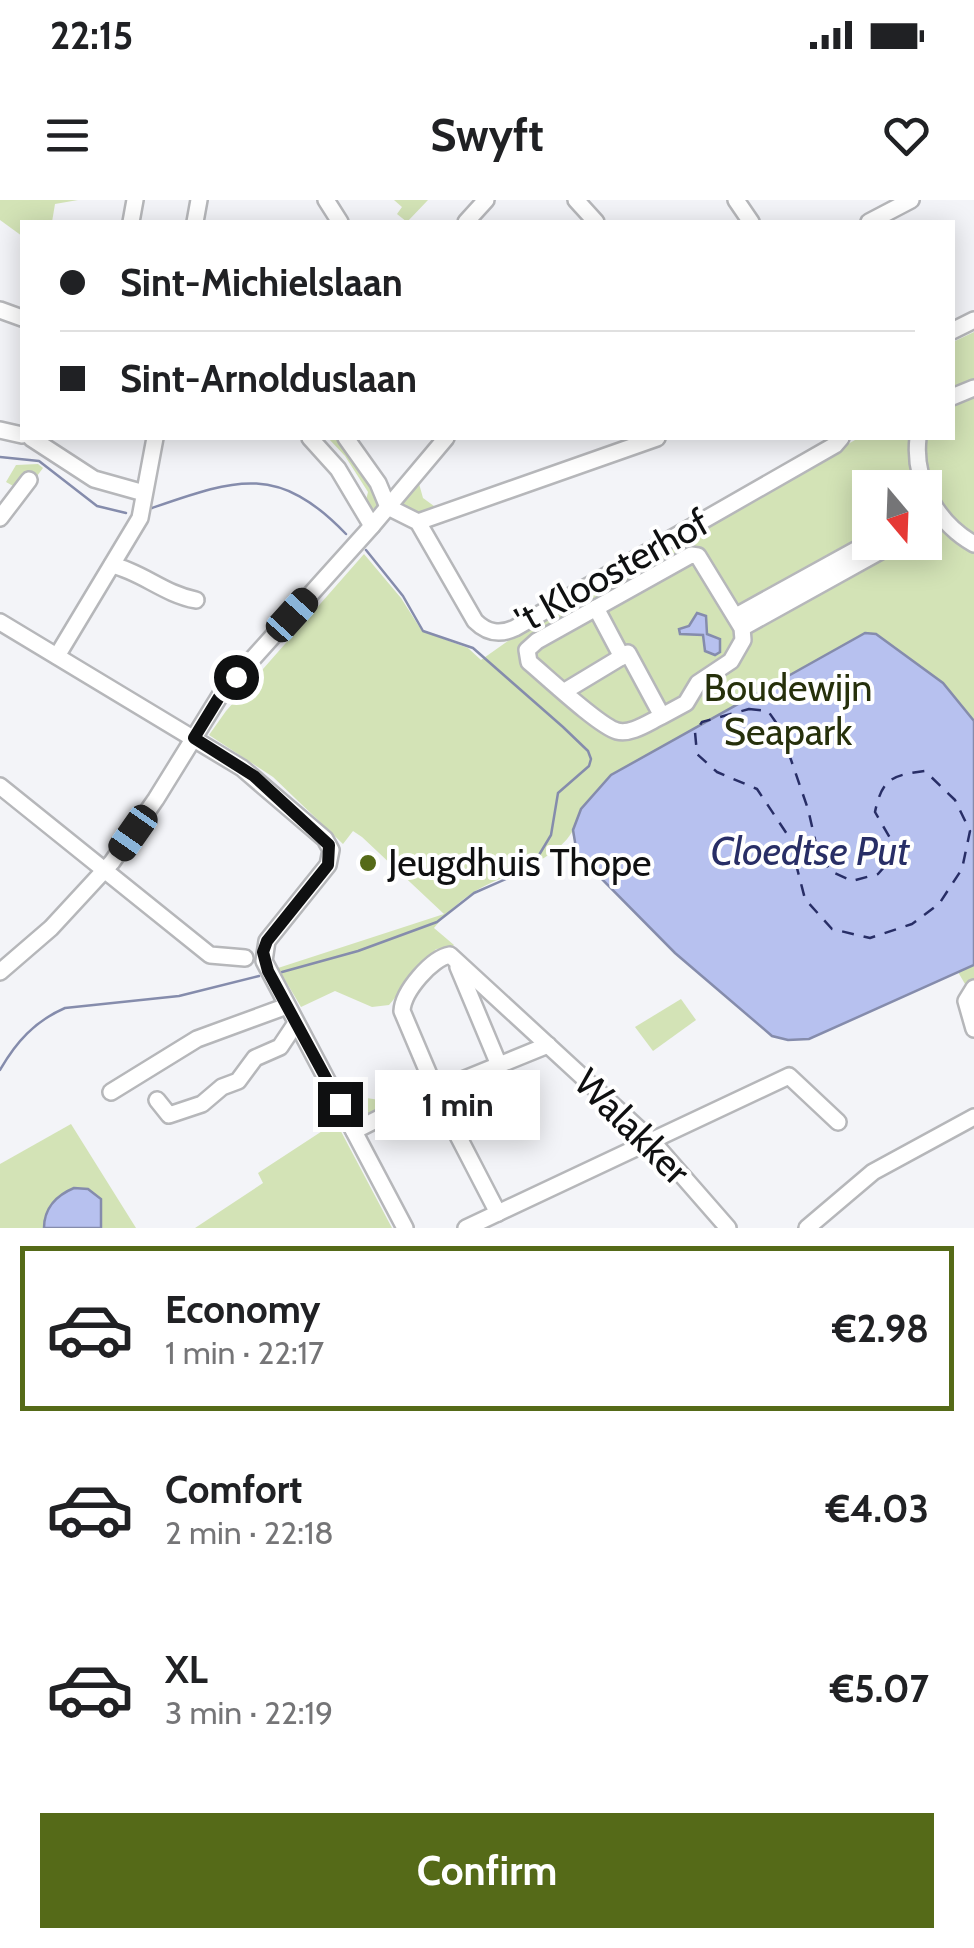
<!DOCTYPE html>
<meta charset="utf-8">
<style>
:root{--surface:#fff;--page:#f6f6f6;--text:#202124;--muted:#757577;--line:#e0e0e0;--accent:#556a18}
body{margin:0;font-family:Cabin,sans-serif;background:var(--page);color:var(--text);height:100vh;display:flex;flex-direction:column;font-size:38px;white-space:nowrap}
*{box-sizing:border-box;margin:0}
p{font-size:32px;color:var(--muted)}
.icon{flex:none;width:55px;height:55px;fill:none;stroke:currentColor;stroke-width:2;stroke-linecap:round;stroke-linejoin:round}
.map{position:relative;height:1028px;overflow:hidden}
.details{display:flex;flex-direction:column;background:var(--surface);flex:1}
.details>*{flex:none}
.guide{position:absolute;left:20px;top:20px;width:935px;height:220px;border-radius:0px;box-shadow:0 5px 25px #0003;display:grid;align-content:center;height:220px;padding:0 40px;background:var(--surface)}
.needle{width:65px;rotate:161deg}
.controls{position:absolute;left:852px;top:270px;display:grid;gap:20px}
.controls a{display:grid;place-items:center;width:90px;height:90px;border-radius:0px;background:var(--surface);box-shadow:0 5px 25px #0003;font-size:50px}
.end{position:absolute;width:45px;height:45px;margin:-22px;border:12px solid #0f1011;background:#fff;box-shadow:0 0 0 5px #fff}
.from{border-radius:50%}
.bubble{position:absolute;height:70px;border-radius:0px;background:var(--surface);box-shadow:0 5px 25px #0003;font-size:32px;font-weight:700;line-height:70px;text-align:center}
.car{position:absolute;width:30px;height:60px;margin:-30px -15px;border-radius:12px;box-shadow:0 0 8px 2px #0007;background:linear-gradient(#222 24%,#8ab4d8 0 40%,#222 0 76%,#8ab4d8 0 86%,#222 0)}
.guide b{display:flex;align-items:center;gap:35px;height:95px;font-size:38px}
.guide b+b{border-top:2px solid var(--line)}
.guide i{width:25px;height:25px;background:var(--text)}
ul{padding:18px 0 0;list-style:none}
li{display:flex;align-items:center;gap:30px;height:165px;margin:0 20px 15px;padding:0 20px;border:5px solid transparent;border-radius:0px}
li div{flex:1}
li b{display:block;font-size:38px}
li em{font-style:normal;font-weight:700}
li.on{border-color:var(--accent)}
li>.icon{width:90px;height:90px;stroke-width:1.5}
.primary-button{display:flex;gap:20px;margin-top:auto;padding:20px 40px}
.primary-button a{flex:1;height:115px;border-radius:0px;background:var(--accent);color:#fff;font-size:40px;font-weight:700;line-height:115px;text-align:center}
.status{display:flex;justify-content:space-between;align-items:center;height:70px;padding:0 50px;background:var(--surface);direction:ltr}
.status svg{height:28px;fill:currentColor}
header{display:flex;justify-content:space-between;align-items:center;height:130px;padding:0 40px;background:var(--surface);font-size:45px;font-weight:700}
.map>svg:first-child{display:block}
</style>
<div class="status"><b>22:15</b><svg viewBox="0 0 49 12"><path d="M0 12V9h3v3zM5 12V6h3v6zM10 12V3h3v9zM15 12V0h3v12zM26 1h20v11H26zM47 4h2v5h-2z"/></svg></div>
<header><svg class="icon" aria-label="menu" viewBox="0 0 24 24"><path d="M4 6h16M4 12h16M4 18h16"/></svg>Swyft<svg class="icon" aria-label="heart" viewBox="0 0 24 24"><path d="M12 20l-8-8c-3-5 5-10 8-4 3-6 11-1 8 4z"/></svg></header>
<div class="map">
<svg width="974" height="1028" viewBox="0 0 974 1028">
<rect width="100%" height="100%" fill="#f3f4f8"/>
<g fill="#d3e3b6" fill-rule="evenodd">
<path d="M0 0H78L55 4 52 22H22V36L0 20Z"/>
<path d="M394 0H428L407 22 397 14 402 7Z"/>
<path d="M974 132V780L965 784 958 772 809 839 788 840 772 836 675 753 577 654 572 632C554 662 507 673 477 690 461 700 446 713 434 728L454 745 450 748 436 749 389 805 372 807 335 791 301 807 278 768 444 714 362 637 353 631 343 644 273 577 209 535 226 511 364 354 401 398 422 431 468 448 481 460 522 431 855 240 854 238H952L953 142ZM870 288H925V342H870Z"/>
<path d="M328 238H341L381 302 374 309 365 304 368 292 345 256Z"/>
<path d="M38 264 43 268 34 280 23 274 15 287 6 282 16 265Z"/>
<path d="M418 280 423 298 438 309 420 316 404 312 398 301Z"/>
<path d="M681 799 696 820 653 851 635 827Z"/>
<path d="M343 894 379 900 381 908 356 919Z"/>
<path d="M336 922 392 1028H195L263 983 258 973Z"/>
<path d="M71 924 136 1028H0V964Z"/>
</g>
<g fill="#b7c1ef" stroke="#858cac" stroke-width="2.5">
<path d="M697 413 706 416 707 434 720 439V452L715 455 705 451 703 435 680 434 679 429 689 426Z"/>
<path d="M865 433 876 434 943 483 974 521V765L809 839 788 840 772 836 675 753 577 654 573 630 581 609 611 575Z"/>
<path d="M74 988 88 989 101 999V1028H44C44 1008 57 995 74 988Z"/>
</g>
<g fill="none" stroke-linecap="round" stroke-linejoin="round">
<g stroke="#858cac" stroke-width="2.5">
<path d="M0 257 39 261 97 306 126 313"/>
<path d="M152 308C236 279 278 263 346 334"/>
<path d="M282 772 358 751 437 722 474 693 522 672 536 660 551 635 558 593 589 566 591 559 588 551 563 527 473 448 423 431 403 396 366 350"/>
<path d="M0 870C16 842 35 821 65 808L179 796 259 776"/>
</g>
<path stroke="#282e66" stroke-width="2.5" stroke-dasharray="12 10" stroke-linecap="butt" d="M749 509 768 511 780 528 808 609 817 648 830 671 852 681 878 674 892 658 890 638 875 612C882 578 893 575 925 571L955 600 970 631 962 669 939 704 912 724 870 738 832 729 805 699 789 637 757 589 717 572 697 554 695 532 702 522Z"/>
<defs>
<g id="minor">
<path d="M326 0 340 22"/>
<path d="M576 0 596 22"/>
<path d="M736 0 751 22"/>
<path d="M131 22 135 0"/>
<path d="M195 22 199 0"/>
<path d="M466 22 486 0"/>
<path d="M869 22 911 0"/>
<path d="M0 110 22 118"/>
<path d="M952 131 974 120"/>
<path d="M952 197 974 188"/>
<path d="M0 230 22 235"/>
<path d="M31 238 94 279 144 293"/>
<path d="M310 238 338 269 372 326"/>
<path d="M346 238 378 283 388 307 418 322 475 421C487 433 500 435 515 428L835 245 841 238"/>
<path d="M918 238C913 281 937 323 974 344"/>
<path d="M0 318 29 280"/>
<path d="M418 322 657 238"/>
<path d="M112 365C142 372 164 394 196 400"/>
<path d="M596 408 622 457"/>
<path d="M736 416 870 342"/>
<path d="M0 422 242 568 325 639 331 650 328 665 267 741 264 761 405 1028"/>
<path d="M742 428 897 342"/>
<path d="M57 456 140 318 155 238"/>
<path d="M565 491 628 453 662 516 686 503 698 483 731 461 743 440 742 428 698 356 691 355 537 441 527 450 529 462C547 477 599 526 617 531 631 535 649 522 662 516"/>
<path d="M0 586 210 755 245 758"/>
<path d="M458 767 499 865"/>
<path d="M0 772 51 728 112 662 156 599 221 494 372 326 446 238"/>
<path d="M974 788 966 801 974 829"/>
<path d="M111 892 197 839 287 806"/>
<path d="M157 900 169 915 202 904 222 887 238 881 255 858 280 847 296 823"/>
<path d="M354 931 423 896 548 845"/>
<path d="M498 1013 441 903 402 811C403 791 432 758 450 755L652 941 728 1028"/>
<path d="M466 1028 789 876 838 922"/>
<path d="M807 1028 873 972 974 917"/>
</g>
</defs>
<use href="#minor" stroke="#b6b7ba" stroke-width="20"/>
<use href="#minor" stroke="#fff" stroke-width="15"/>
<defs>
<path id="rail" d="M870 302 858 315 870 329"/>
</defs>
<use href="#rail" stroke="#3c3d3f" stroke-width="6"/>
<use href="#rail" stroke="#fff" stroke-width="2.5" stroke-dasharray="8" stroke-linecap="butt"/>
</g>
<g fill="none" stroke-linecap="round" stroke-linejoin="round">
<path stroke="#0f1011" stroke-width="12" d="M236 477 221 494 194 538 254 576 329 645 328 665 267 741 263 752 268 771 340 904"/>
</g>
<circle fill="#556a18" stroke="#fff" stroke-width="4" cx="368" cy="663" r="10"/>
<g text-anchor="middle" stroke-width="8" stroke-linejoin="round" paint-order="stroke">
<g font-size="38" fill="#0f1011" stroke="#fff">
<text transform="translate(612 371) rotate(-29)" y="13">'t Kloosterhof</text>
<text transform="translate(632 927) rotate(45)" y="13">Walakker</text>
</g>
<g font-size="38" fill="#26300b" stroke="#fff">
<text x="788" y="501">Boudewijn<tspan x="788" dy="44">Seapark</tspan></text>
</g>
<g font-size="38" fill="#0f1011" stroke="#fff" text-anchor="start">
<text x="388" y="676">Jeugdhuis Thope</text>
</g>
<g font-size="40" font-style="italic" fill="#282e66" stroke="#fff">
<text x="810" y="665">Cloedtse Put</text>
</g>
</g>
</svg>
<div class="controls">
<a><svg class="needle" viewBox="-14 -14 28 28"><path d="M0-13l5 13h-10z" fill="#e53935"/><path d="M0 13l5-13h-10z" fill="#757577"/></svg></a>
</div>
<i class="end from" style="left:236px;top:477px"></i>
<i class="end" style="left:340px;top:904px"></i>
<div class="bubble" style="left:375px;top:870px;width:165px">1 min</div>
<i class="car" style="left:292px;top:415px;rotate:42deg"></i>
<i class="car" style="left:133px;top:633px;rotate:215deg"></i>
<div class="guide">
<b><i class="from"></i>Sint-Michielslaan</b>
<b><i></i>Sint-Arnolduslaan</b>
</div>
</div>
<section class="details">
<ul>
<li class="on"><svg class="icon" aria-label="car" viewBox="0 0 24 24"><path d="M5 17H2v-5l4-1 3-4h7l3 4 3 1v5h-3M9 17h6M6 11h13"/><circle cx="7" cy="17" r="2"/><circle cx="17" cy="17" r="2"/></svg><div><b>Economy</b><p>1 min · 22:17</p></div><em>€2.98</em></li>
<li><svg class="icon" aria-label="car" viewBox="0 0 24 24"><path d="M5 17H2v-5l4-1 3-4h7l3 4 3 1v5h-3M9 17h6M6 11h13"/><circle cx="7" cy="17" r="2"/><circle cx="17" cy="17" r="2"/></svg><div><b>Comfort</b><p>2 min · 22:18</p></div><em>€4.03</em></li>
<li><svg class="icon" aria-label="car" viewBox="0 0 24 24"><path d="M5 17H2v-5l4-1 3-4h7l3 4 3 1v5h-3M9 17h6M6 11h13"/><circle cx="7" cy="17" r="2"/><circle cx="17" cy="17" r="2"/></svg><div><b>XL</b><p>3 min · 22:19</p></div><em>€5.07</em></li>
</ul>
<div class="primary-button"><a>Confirm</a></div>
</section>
